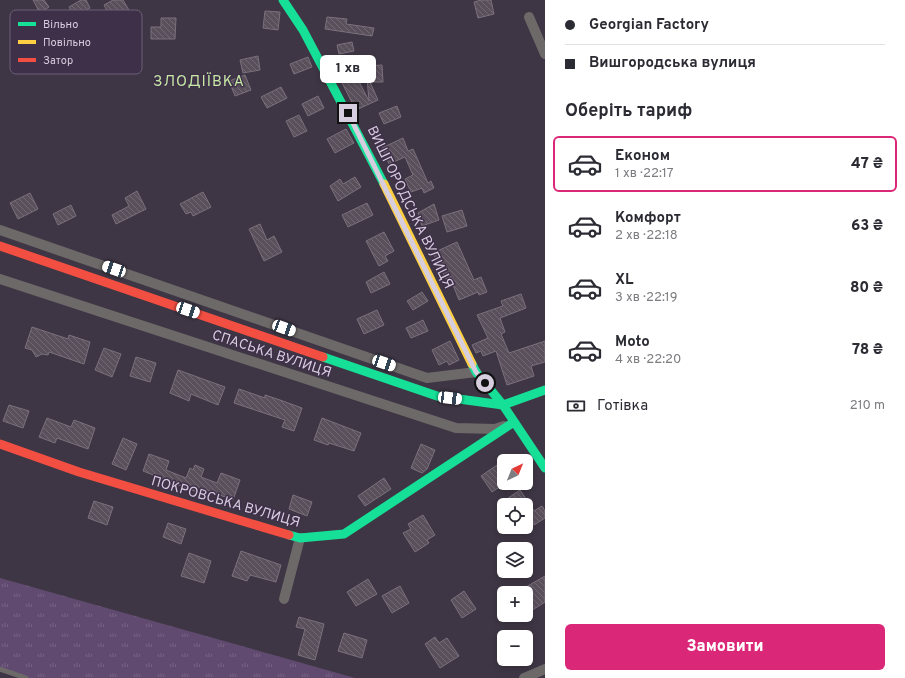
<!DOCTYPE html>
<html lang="uk">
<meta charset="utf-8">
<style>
:root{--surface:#fff;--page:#f2f2f3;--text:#2b2b33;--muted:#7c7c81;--line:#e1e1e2;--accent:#db2777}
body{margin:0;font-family:Overpass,sans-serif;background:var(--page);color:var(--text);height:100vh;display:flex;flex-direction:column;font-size:15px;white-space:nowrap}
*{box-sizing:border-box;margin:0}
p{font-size:13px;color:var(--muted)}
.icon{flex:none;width:22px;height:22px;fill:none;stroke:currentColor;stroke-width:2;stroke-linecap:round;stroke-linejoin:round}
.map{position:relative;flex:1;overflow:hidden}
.details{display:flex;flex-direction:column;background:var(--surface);width:360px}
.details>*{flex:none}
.hud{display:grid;align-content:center;height:88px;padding:0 20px;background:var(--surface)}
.needle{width:26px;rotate:43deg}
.controls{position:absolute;left:497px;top:454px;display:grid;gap:8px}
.controls a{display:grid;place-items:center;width:36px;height:36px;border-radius:6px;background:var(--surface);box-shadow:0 2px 6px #0003;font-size:20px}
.end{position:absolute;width:18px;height:18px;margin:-9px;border:5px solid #d6cdde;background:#111;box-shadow:0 0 0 2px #111}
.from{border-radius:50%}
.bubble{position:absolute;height:28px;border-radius:6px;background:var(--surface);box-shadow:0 2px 6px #0003;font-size:13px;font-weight:800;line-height:28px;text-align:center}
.car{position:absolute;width:12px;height:24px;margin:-12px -6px;border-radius:5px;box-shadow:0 0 3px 1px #0007;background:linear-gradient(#fff 24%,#345 0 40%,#fff 0 76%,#345 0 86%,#fff 0)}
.hud b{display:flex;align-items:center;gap:14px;height:38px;font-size:15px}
.hud b+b{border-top:1px solid var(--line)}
.hud i{width:10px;height:10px;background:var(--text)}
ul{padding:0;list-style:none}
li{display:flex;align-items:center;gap:12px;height:56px;margin:0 8px 6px;padding:0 12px;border:2px solid transparent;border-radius:6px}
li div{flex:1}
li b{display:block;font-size:15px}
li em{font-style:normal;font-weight:800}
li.selected{border-color:var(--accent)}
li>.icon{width:36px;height:36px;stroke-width:1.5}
h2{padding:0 20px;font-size:18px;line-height:48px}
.pay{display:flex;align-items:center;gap:10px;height:44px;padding:0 20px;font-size:15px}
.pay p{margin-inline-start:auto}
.button{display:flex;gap:8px;margin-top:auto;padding:8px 20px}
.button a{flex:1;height:46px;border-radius:6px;background:var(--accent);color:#fff;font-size:16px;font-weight:800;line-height:46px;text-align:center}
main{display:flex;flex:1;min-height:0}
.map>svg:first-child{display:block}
</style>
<main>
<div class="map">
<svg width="545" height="678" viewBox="0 0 545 678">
<defs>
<pattern id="grass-tufts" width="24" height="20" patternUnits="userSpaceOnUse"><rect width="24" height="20" fill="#614a70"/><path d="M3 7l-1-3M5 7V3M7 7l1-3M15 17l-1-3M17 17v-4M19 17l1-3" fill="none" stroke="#776384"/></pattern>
<pattern id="building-back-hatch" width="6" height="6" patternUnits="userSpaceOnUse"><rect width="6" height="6" fill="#59505b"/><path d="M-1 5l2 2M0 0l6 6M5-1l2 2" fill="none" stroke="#706872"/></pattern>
</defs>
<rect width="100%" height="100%" fill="#3e3644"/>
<path fill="url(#grass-tufts)" d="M0 578 355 678H26L0 669Z"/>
<g fill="url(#building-back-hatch)" stroke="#7a717c">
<path d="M33 0H44L49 7 40 13Z"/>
<path d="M81 0H86L90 8 75 17 69 7Z"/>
<path d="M113 0H123L130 12 113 22 104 5Z"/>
<path d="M481 0H491L494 14 478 18 474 2Z"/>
<path d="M265 11 280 12 278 30 263 28Z"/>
<path d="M327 17 347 19 346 24 374 28 372 36 325 29Z"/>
<path d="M161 18H176L175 39H151V27H161Z"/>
<path d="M352 42 354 51 339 54 337 45Z"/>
<path d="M258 56 260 70 243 73 240 60Z"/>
<path d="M308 57 312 67 294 74 290 64Z"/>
<path d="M382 65 383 82H370L378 100 356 110 341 81 355 74 369 101 366 66Z"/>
<path d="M245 75 251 90 235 96 229 81Z"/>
<path d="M281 87 287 98 267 108 261 97Z"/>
<path d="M318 96 324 108 308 116 302 104Z"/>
<path d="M397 106 401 117 384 124 379 113Z"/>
<path d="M299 115 307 131 294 137 286 121Z"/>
<path d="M346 129 354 143 335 153 327 139Z"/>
<path d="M403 138 408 151 413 149 428 183 431 181 434 188 424 193 422 188 411 192 405 179 413 175 405 157 389 164 382 148Z"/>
<path d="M355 177 361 187 338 201 330 186 340 179 343 184Z"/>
<path d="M137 191 146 209 116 224 112 215 129 206 125 198Z"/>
<path d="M203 192 211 207 193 216 191 212 186 214 180 204Z"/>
<path d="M30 193 38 209 18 219 10 203Z"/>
<path d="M367 203 373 215 348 227 342 215Z"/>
<path d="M434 204 439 220 422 226 418 213Z"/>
<path d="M71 205 76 216 58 225 53 214Z"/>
<path d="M462 210 467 226 447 232 442 216Z"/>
<path d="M260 224 267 240 274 236 282 252 264 261 249 229Z"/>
<path d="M384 232 394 251 385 256 388 261 379 266 366 241Z"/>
<path d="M457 242 474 280 481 277 487 292 479 295 478 292 459 300 450 277 446 279 433 253Z"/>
<path d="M384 272 390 284 371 293 366 282Z"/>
<path d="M422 292 428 301 413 310 407 301Z"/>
<path d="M521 294 526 308 500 318 505 332 501 334 509 353 545 341V362L531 366 534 376 507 385 496 351 483 356 481 351 476 353 472 345 488 338 477 315 503 306 501 301Z"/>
<path d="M377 310 384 325 364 334 357 319Z"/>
<path d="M423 320 428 331 411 338 406 328Z"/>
<path d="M32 327 68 339 69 335 90 342 84 364 49 352 48 355 42 354 36 357 32 350 25 348Z"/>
<path d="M450 341 459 360 449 365 447 361 439 365 432 350Z"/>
<path d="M104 348 121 354 112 377 95 370Z"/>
<path d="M136 357 156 363 150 382 130 376Z"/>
<path d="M178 370 225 387 218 405 191 394 189 401 170 393Z"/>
<path d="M239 389 265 398V395L280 400 302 408 294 431 282 427 285 420 234 403Z"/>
<path d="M9 405 29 411 23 428 3 421Z"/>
<path d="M47 418 71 427 74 420 95 428 88 449 57 438 55 443 39 437Z"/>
<path d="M322 418 361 433 354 451 329 443 328 445 314 440Z"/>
<path d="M123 438 137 444 126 470 112 464Z"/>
<path d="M421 444 435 450 427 469 422 473 411 468Z"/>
<path d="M149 454 169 461 166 470 186 478 190 468 193 470 195 465 204 469 201 477 217 483 221 473 240 480 233 500 204 489 202 494 143 471Z"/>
<path d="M497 465 504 475V484L492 492 481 476Z"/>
<path d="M384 478 391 489 365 506 358 496Z"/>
<path d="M520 490 534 511 542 506 545 511V518L534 525 526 512V505H498Z"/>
<path d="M293 495 312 502 307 516 289 509Z"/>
<path d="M94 501 113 507 107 525 88 518Z"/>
<path d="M423 515 435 535 427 540 429 543 415 552 403 533 411 529 408 524Z"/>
<path d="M168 523 186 529 181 544 163 537Z"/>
<path d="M241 551 281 565 276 582 250 575 247 581 232 576Z"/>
<path d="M189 553 211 561 204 583 181 576Z"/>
<path d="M545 576V602L531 611 526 602V587Z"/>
<path d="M368 579 377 594 356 606 347 592Z"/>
<path d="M400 586 409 603 392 613 382 596Z"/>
<path d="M464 591 476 609 462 618 451 600Z"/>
<path d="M299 617 324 624 315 660 298 655 305 629 296 627Z"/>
<path d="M344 633 367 640 362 658 338 651Z"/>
<path d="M435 637 439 643 447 638 459 656 440 668 425 644Z"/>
</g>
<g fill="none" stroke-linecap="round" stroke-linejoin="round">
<path stroke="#6e6969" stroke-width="5" d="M0 669 26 678"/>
<g stroke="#6e6969" stroke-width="10">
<path d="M529 17 545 54"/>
<path d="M0 230 427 378 476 372"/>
<path d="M0 279 456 428 495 429 504 426"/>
<path d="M284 599 300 538"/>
<path d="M524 678 545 669"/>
</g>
<g stroke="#16e098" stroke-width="9">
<path d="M283 0 303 30 384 184"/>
<path d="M323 357 437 396 503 405 545 390"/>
<path d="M472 364 476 372 503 405 545 468"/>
<path d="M289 535 300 538 344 534 514 422"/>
</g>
<path stroke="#ffcf43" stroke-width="9" d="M384 184 472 364"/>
<g stroke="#f24e42" stroke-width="9">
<path d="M0 246 323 357"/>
<path d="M0 444 79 472 289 535"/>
</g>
</g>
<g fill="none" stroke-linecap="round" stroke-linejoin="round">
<path stroke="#d6cdde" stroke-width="5" d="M348 113 476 372 485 383"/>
</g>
<g text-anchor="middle" stroke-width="3" stroke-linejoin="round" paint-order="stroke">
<g font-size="14" fill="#d6cdde" stroke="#3f304a">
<text transform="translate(411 207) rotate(64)" y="5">ВИШГОРОДСЬКА ВУЛИЦЯ</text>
<text transform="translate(272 353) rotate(18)" y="5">СПАСЬКА ВУЛИЦЯ</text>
<text transform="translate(226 501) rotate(16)" y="5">ПОКРОВСЬКА ВУЛИЦЯ</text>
</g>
<g font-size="15" letter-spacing="1" fill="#c5e9a3" stroke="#3f304a">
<text x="199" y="86">ЗЛОДІЇВКА</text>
</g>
</g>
<rect x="10" y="10" width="132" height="64" rx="6" fill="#3f304a" stroke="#6c5f76" stroke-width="1"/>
<rect x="18" y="22" width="18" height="4" fill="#16e098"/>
<rect x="18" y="40" width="18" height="4" fill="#ffcf43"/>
<rect x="18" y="58" width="18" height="4" fill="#f24e42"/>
<g font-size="11" fill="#d6cdde">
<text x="43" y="28">Вільно</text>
<text x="43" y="46">Повільно</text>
<text x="43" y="64">Затор</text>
</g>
</svg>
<div class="controls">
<a><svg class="needle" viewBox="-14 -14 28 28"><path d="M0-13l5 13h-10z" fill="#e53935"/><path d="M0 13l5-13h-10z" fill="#7c7c81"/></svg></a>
<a><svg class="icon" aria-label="locate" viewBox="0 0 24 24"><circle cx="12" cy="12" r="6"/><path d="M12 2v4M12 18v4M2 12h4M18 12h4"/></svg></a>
<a><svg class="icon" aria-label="layers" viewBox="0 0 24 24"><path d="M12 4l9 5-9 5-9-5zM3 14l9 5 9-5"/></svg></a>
<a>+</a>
<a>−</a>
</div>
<i class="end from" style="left:485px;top:383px"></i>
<i class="end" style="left:348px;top:113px"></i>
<div class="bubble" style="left:320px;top:55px;width:56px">1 хв</div>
<i class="car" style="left:114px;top:269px;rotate:289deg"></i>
<i class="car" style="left:188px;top:310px;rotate:109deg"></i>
<i class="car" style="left:284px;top:328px;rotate:110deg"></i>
<i class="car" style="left:384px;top:363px;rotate:109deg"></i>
<i class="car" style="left:450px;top:398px;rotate:97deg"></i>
</div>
<section class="details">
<div class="hud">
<b><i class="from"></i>Georgian Factory</b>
<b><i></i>Вишгородська вулиця</b>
</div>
<h2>Оберіть тариф</h2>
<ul>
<li class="selected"><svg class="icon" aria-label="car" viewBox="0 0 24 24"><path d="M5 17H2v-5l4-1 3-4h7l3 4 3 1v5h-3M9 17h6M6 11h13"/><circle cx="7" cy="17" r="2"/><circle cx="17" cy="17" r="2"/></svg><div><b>Економ</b><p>1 хв · 22:17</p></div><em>47 ₴</em></li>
<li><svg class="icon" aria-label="car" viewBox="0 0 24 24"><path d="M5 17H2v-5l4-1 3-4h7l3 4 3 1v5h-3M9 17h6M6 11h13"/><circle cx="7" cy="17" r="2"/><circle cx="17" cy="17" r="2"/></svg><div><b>Комфорт</b><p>2 хв · 22:18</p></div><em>63 ₴</em></li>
<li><svg class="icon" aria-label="car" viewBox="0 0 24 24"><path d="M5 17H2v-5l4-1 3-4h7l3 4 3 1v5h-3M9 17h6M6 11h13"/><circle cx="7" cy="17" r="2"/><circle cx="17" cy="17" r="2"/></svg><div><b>XL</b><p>3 хв · 22:19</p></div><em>80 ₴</em></li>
<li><svg class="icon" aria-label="car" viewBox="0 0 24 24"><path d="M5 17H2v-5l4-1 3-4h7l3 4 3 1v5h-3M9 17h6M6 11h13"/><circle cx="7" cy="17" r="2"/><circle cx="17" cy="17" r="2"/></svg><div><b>Moto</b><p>4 хв · 22:20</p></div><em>78 ₴</em></li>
</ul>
<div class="pay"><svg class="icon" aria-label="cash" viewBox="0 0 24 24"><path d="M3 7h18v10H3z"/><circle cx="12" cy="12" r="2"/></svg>Готівка<p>210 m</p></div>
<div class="button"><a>Замовити</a></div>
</section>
</main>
